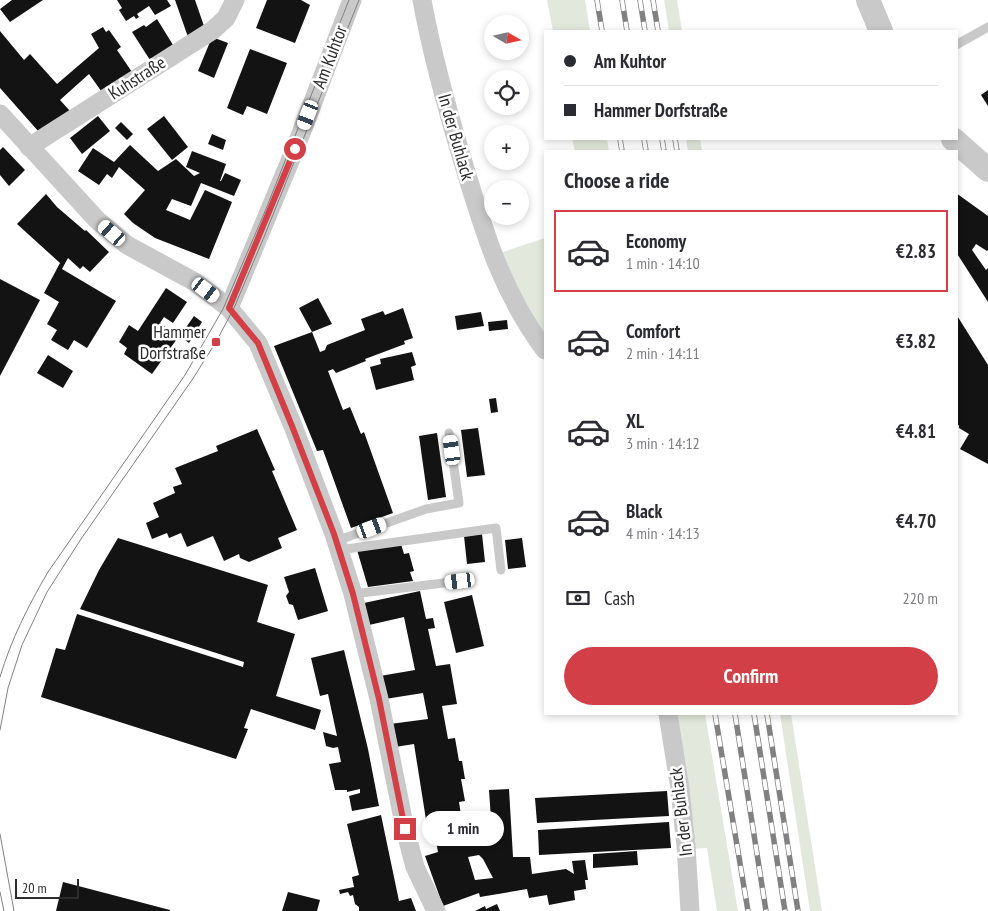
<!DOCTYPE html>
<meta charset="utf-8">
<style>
:root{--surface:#fff;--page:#f7f7f7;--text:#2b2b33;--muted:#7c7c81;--line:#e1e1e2;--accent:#d23f47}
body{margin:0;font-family:"PT Sans Narrow",sans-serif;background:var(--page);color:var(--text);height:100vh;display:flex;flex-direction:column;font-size:19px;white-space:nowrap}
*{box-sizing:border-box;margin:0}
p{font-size:16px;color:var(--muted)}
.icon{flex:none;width:28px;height:28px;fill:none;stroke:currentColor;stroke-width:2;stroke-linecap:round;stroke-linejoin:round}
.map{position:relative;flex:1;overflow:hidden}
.side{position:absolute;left:544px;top:150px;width:414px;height:565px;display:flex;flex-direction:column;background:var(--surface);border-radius:0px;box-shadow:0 2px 8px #0003}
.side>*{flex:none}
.banner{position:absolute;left:544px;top:30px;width:414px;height:110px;border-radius:0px;box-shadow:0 2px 8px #0003;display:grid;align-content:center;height:110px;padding:0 20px;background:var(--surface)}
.needle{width:32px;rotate:99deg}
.tools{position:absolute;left:484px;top:15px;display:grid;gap:10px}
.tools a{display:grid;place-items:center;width:45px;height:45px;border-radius:50%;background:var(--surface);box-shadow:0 2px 8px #0003;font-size:25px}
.scale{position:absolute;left:15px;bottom:12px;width:64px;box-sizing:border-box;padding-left:5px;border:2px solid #2c2c2c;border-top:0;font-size:14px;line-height:18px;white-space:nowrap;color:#2c2c2c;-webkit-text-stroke:4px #fff;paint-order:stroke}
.end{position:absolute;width:22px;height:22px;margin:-11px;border:6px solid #d23f47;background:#fff;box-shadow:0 0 0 2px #fff}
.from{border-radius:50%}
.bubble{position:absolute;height:35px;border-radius:18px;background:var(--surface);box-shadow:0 2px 8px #0003;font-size:16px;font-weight:600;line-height:35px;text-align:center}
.car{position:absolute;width:15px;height:30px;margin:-15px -8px;border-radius:6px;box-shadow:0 0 4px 1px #0007;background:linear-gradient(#fff 24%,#345 0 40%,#fff 0 76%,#345 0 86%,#fff 0)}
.banner b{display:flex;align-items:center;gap:18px;height:48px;font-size:19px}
.banner b+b{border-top:1px solid var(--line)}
.banner i{width:12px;height:12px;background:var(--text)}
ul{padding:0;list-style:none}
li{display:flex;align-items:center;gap:15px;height:82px;margin:0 10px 8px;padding:0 10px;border:2px solid transparent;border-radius:0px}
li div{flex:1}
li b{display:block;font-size:19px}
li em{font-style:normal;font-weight:600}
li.current{border-color:var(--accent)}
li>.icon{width:45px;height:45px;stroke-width:1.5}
h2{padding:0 20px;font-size:22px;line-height:60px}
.pay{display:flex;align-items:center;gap:12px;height:55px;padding:0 20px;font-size:19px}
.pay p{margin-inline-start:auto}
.action{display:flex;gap:10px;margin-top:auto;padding:10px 20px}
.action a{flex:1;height:58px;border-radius:30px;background:var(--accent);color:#fff;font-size:20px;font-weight:600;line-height:58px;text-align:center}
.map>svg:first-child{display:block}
</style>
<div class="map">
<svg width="988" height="911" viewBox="0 0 988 911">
<rect width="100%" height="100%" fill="#fff"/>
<g fill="#e2e8db">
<path d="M547 0H585L590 31H553Z"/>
<path d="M664 0H677L682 31H669Z"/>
<path d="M572 139H607L609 151H575Z"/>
<path d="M686 139H700L702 151H688Z"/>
<path d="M545 238V346L497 254Z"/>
<path d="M671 714H705L738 911H717L707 848 688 849Z"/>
<path d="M780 714H791L822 911H810Z"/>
</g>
<g fill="#131313" fill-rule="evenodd">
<path d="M12 0H43L10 22 0 9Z"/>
<path d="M117 0H167L171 6 155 15 149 6 137 14 139 17 136 19 134 16 126 21 119 10 122 8Z"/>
<path d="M175 0H195L204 26 188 37Z"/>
<path d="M267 0H301L310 5 295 43 256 28Z"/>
<path d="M157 19 173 45 150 60 132 32 144 25 146 27Z"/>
<path d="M103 27 106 32 109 30 121 47 117 50 132 72 104 95 89 74 60 100 70 111 39 132 0 88V31L24 60 30 54 57 84 99 48 91 34Z"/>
<path d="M212 37 228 43 214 78 198 71Z"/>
<path d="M250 49 287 63 267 114 247 106 243 115 227 108Z"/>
<path d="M988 90V106L981 95Z"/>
<path d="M98 116 110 131 82 154 70 138Z"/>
<path d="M164 116 188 147 172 160 147 129Z"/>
<path d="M121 122 133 134 127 140 115 128Z"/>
<path d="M212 134 226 140 223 150 208 144Z"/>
<path d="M130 145 158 171 176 159 194 176 200 173 186 167 192 151 226 164 220 181H221L225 173 241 180 234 196 201 183 191 206 172 199 166 210 190 220 205 190 232 202 209 259 155 238 133 223 124 214 145 190 119 167 112 178 107 174 99 185 78 171 93 148 114 162Z"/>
<path d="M3 147 25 170 9 186 0 175V150Z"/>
<path d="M956 193 988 216V250L987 251 976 244 972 250 986 270 988 268V302L956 252Z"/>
<path d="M46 194 57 207 85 231 86 230 109 252 90 272 83 266 80 269 68 258 62 269 116 301 87 348 74 340 68 350 51 340 57 330 47 324 59 302 44 293 60 263 17 224Z"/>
<path d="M0 279 40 300 0 376Z"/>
<path d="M166 288 187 302 173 323 164 317 160 323 179 336 152 374 124 354 127 348 119 342 129 325 138 331Z"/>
<path d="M318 298 332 324 312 332 299 308Z"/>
<path d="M403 308 413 338 404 341 405 344 365 359 366 361 336 373 333 369 328 371 343 410 350 407 361 434 364 432 393 513 351 528 323 450 317 451 274 346 312 332 320 352 325 350 327 345 365 330 361 319 383 311 385 315Z"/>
<path d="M481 312 484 326 457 330 455 316Z"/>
<path d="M956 314 988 365V464L960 449 969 434 959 428V425L956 426Z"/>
<path d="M194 316 202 322 189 343 180 336Z"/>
<path d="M507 320 508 329 489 331 488 322Z"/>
<path d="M412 352 416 365 411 367 414 380 376 390 370 367 381 364 380 359Z"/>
<path d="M48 355 73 371 63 388 37 373Z"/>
<path d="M496 398 498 412 491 413 489 399Z"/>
<path d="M478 428 485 475 467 477 461 430Z"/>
<path d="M257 429 275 470 272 471 297 530 278 538 282 548 249 562 240 558 239 554 224 561 213 536 187 547 181 533 169 538 167 533 152 539 146 523 159 517 153 503 175 493 173 487 182 484 175 468 218 451 216 446Z"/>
<path d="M437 433 446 497 428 500 419 436Z"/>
<path d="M482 534 485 562 467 564 464 536Z"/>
<path d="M118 538 268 585 257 622 295 634 276 696 321 710 315 730 251 709 244 728 248 729 236 759 41 697 56 648 65 650 77 614 243 667 244 662 80 609 99 570Z"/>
<path d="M522 538 526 567 508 569 505 540Z"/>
<path d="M401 544 404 554 409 553 414 571 410 572 413 581 368 587 357 550Z"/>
<path d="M315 568 328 611 298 620 293 605 289 604 286 596 289 592 284 577Z"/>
<path d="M420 591 426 619 433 618 435 628 428 629 436 666 450 664 457 704 442 706 448 739 455 738 459 761H462L465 779H461L465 801 459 802 464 835 492 834 489 790 509 789 513 857H530L532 874 566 869 574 874 572 861 585 860 588 880H585L586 889 574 891 575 900 549 905 547 895 529 898 527 889 480 897 479 893 443 906 425 856 438 852 433 825 427 826 414 744 395 747 390 724 428 719 423 693 385 699 380 676 415 670 404 617 369 625 364 603ZM479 855 483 859 493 878 475 880 468 857Z"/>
<path d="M472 595 484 646 456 653 444 602Z"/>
<path d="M344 650 368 749 379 806 352 811 349 796 360 793V789L347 792V790H335L329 764 341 762 338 747 333 748 326 746 323 732 337 736 328 694 320 696 311 658Z"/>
<path d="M667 791 669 816 537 823 535 798Z"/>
<path d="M381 815 399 901 411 898 416 911H359V907L355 904 353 895 350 896 348 892 340 894 339 890 354 887 352 877 359 875 347 824Z"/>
<path d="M669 822 671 848 539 855 538 830Z"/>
<path d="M637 851 638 865 593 868V854Z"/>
<path d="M63 882 170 910V911H56Z"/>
<path d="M288 892 320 900 317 911H282Z"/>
<path d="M497 904 500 911H475L485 906 486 909Z"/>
</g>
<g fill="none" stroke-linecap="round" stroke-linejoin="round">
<g stroke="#c9c9c9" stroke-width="9">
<path d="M956 45 988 27"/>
<path d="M336 541 426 509 459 503 449 433"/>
<path d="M339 550 496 528 501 570"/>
<path d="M353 594 460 581"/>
</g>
<g stroke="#c9c9c9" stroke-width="19">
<path d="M422 0C432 55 447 109 463 162 484 231 501 291 545 350"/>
<path d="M0 114 97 220 127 245 195 282 229 308 258 343 293 426 334 534 353 594 379 699 405 829 415 867 436 911"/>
<path d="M29 147 213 30 226 18 235 0"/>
<path d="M229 308 295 149 352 0"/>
<path d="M668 714 680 789 686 846 690 911"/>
</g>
<g stroke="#c9c9c9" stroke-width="24">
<path d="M868 0 881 31"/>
<path d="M953 139 988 170"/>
</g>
<g stroke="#818181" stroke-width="1">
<path d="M0 677C11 640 28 606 48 572L185 375 223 309 266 209 349 0"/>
<path d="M0 730 8 688 22 645 47 592 81 539 192 380 216 342 234 308 264 237 359 0"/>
<path d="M0 834 14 911"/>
<path d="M0 892 4 911"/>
</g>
<defs>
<g id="rail">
<path d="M597 0 602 31"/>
<path d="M622 0 627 31"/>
<path d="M640 0 645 31"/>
<path d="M653 0 658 31"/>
<path d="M620 139 622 151"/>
<path d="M644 139 646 151"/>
<path d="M662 139 664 151"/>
<path d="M675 139 677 151"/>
<path d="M715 714 748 911"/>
<path d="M735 714 766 911"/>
<path d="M754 714 785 911"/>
<path d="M767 714 798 911"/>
</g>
</defs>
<use href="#rail" stroke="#818181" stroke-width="5.5"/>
<use href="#rail" stroke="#fff" stroke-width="4" stroke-dasharray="11" stroke-linecap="butt"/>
</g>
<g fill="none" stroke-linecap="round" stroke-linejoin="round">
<path stroke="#d23f47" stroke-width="6" d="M295 149 229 308 258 343 292 426 334 534 353 594 379 699 405 829"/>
</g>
<rect fill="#d23f47" stroke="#fff" stroke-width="2" x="211" y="337" width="10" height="10" rx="2.5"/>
<g text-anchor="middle" stroke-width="5" stroke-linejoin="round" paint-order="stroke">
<g font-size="18" fill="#2c2c2c" stroke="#fff">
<text transform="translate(330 57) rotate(-69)" y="6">Am Kuhtor</text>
<text transform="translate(137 78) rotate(-33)" y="6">Kuhstraße</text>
<text transform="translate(456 137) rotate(74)" y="6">In der Buhlack</text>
<text transform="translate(681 812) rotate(-97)" y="6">In der Buhlack</text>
</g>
<g font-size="18" fill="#2c2c2c" stroke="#fff" text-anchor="end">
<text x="206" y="338">Hammer<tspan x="206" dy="21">Dorfstraße</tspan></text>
</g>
</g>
</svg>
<div class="tools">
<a><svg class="needle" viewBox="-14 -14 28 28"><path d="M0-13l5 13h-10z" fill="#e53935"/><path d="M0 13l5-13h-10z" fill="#7c7c81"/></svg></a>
<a><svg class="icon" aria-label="locate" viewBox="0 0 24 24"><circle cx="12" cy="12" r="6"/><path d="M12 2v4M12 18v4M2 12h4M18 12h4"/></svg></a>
<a>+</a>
<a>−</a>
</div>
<div class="scale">20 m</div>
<i class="end from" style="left:295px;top:149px"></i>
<i class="end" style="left:405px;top:829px"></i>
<div class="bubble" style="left:422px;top:811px;width:82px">1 min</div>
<i class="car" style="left:308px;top:115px;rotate:201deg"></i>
<i class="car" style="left:112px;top:233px;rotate:311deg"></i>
<i class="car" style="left:206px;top:290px;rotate:127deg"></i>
<i class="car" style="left:452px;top:450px;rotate:352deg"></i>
<i class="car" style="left:372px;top:528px;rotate:70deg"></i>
<i class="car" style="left:460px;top:581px;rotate:263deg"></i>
<div class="banner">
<b><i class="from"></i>Am Kuhtor</b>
<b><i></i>Hammer Dorfstraße</b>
</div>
<section class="side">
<h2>Choose a ride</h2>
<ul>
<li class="current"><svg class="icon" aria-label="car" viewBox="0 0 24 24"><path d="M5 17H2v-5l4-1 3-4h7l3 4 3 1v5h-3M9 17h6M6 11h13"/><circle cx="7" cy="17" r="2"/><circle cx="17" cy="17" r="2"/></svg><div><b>Economy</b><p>1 min · 14:10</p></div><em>€2.83</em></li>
<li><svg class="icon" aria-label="car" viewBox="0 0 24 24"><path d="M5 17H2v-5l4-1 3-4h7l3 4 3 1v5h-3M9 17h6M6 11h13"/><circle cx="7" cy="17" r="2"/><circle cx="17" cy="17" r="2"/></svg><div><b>Comfort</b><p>2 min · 14:11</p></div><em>€3.82</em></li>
<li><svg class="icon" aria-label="car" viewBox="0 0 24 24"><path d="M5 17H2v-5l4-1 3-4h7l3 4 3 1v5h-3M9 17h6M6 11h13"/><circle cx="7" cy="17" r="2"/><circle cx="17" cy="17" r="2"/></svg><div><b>XL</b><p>3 min · 14:12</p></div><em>€4.81</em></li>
<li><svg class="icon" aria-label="car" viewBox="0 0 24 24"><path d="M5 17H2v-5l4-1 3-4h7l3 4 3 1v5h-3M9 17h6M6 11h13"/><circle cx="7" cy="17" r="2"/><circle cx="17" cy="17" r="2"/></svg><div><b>Black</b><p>4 min · 14:13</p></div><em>€4.70</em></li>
</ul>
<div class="pay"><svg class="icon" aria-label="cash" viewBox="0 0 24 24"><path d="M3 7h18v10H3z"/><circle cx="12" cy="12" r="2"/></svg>Cash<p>220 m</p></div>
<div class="action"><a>Confirm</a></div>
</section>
</div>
